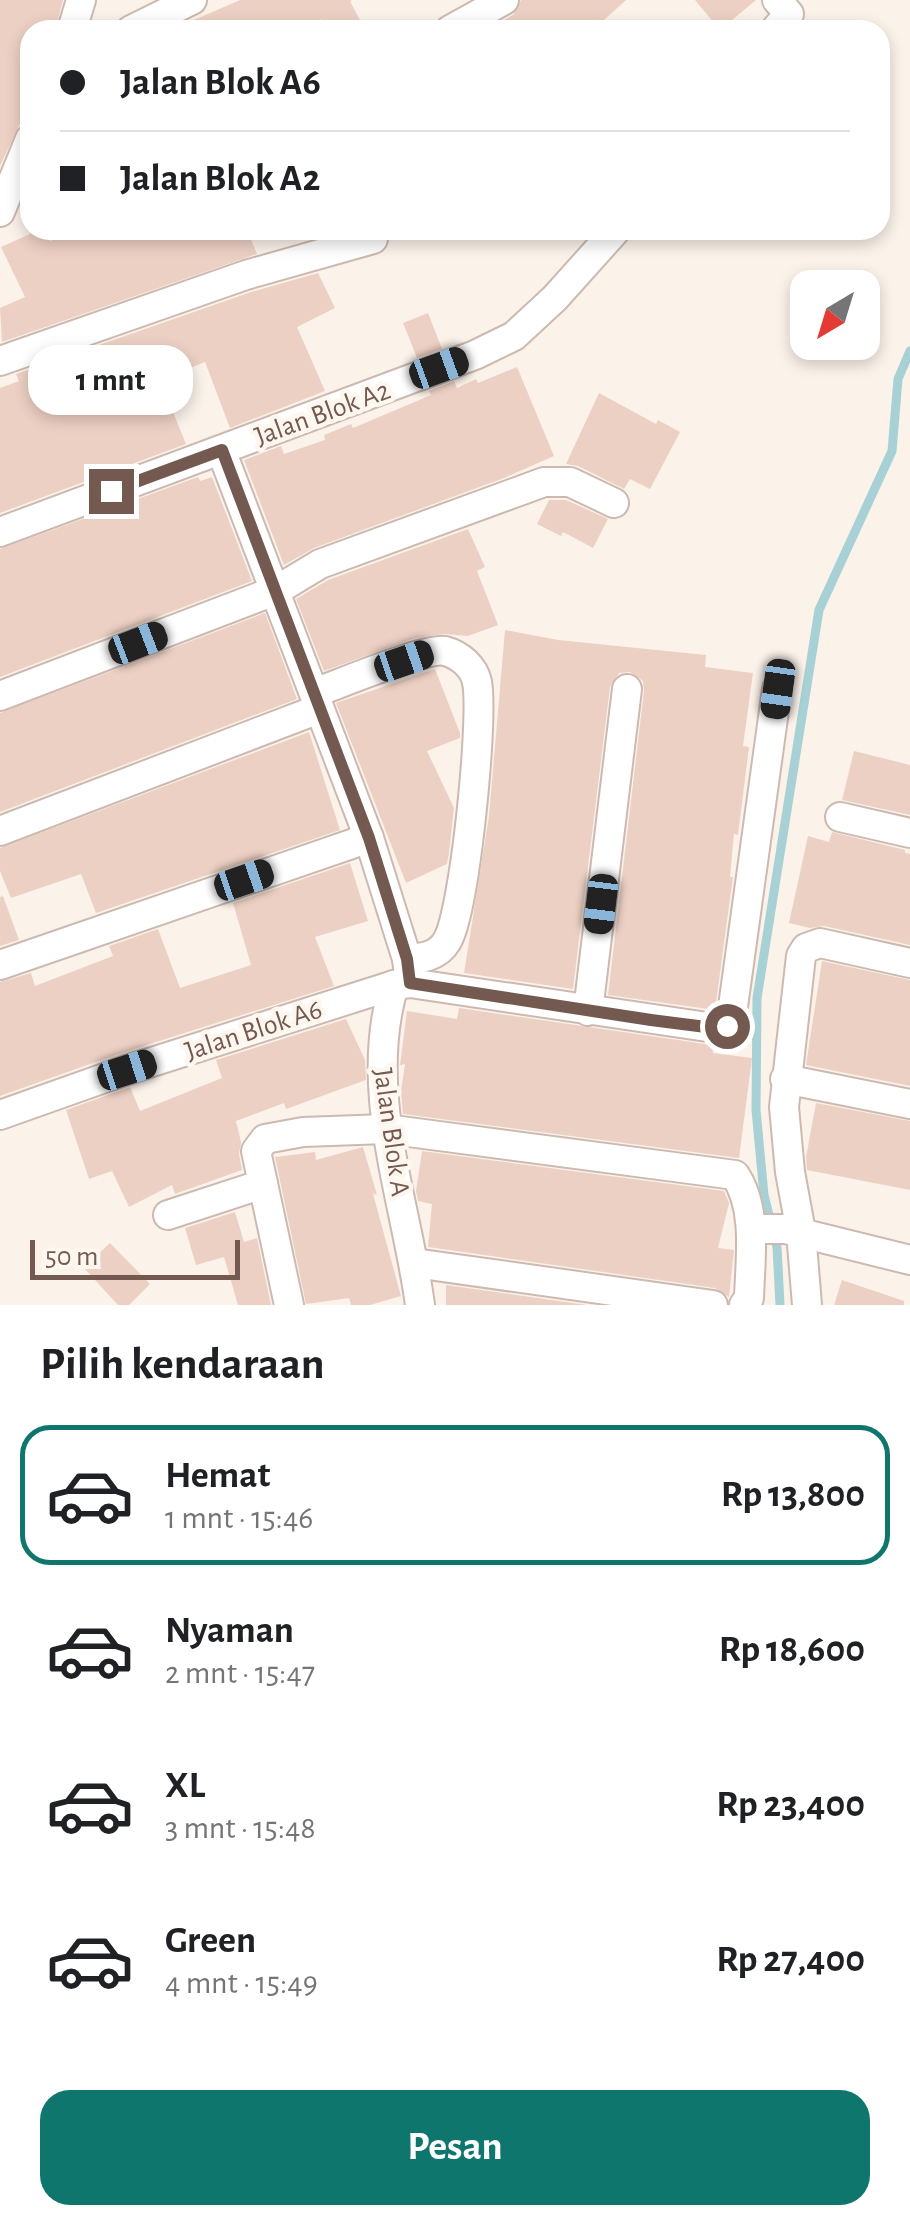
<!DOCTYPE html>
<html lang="id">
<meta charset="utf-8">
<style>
:root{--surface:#fff;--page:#f2f2f2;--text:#202124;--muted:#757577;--line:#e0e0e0;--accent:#0f766e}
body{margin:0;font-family:"Alegreya Sans",sans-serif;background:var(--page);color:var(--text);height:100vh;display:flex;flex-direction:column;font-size:38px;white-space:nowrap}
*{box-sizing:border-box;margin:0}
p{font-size:32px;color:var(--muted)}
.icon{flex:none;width:55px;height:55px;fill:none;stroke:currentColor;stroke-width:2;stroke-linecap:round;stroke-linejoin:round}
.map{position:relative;height:1305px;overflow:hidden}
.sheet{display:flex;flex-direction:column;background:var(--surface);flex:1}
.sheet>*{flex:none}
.top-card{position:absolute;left:20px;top:20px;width:870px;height:220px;border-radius:30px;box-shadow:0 5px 15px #0003;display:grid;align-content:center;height:220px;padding:0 40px;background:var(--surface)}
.needle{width:65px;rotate:218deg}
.controls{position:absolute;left:790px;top:270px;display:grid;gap:20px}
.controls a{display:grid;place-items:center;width:90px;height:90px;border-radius:20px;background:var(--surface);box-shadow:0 5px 15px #0003;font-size:50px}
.scale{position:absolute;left:30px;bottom:25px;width:210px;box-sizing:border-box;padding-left:10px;border:5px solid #73594f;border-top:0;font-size:28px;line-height:35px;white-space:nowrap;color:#73594f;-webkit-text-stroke:8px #fdf7f0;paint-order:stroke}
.end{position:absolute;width:45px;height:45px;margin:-22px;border:12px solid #73594f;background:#fff;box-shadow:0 0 0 5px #fff}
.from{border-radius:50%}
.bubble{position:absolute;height:70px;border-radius:30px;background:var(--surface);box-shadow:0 5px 15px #0003;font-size:32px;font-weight:700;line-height:70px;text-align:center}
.car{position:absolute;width:30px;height:60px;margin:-30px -15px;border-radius:12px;box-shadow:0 0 8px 2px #0007;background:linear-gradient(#222 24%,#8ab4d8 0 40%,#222 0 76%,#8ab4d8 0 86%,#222 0)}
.top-card b{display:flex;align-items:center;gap:35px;height:95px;font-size:38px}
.top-card b+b{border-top:2px solid var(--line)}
.top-card i{width:25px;height:25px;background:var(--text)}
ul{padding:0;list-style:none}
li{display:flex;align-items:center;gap:30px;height:140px;margin:0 20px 15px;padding:0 20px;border:5px solid transparent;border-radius:30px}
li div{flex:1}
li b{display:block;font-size:38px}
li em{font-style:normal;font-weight:700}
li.active{border-color:var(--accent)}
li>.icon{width:90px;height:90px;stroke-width:1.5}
h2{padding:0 40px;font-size:45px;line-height:120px}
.action{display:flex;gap:20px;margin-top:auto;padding:20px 40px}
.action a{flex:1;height:115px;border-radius:30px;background:var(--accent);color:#fff;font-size:40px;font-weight:700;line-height:115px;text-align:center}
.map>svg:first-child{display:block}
</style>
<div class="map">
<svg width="910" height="1305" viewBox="0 0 910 1305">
<rect width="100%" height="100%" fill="#fbf2ea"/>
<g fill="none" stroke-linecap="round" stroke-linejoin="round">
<path stroke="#a7d1d4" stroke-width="9" d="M780 1305 777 1247 764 1195 756 1110 757 998 819 610 892 451 898 379 910 351"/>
</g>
<g fill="#edd0c4">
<path d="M0 0H63L55 30H30V102L0 166Z"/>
<path d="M240 0H352L350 1 365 30H326L321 19 302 30H171Z"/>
<path d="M521 0H626L593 30H486L513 15Z"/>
<path d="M695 0H756L720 30Z"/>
<path d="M39 230H44L50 241 80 230H247L257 254 2 342 0 308 25 297 1 247Z"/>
<path d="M318 273 335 308 297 327 325 391 230 428 205 362 160 380 186 444 0 513V388L19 381 16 374 251 292Z"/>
<path d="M428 313 442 349 417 358 403 323Z"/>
<path d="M517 367 554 456 504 478 314 548 284 565 244 460 281 446 284 454 325 440 324 435 351 424 353 428 431 395 429 391 454 381 457 388 476 379 478 383Z"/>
<path d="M599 393 656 424 658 420 680 432 650 489 630 479 624 489 578 466 566 464Z"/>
<path d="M198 477 200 481 212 477 252 581 0 677V549Z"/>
<path d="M549 500H566L608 519 593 548 563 532 561 536 537 524Z"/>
<path d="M468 529 485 567 477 571 498 625 468 636 444 634 415 638 324 671 296 599 328 580Z"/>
<path d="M265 613 297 699 0 812V713Z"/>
<path d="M505 630 558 640 706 655 705 667 753 673 743 746 749 747 738 835 734 834 730 877H733L715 1010 608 995 644 691 643 681 630 672 619 673 610 687 573 989 464 973 489 816Z"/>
<path d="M435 669 460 733V738L427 751 454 808 449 853 447 864 406 883 336 703Z"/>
<path d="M309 732 340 830 96 913 81 874 11 898 0 871V848Z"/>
<path d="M854 751 910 765V815L842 800Z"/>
<path d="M832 832 905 850V853L910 854V945L824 926 810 928 789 923 808 836 829 842Z"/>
<path d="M350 863 368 921 315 937 334 986 121 1053 0 1096V982L31 973 35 986 113 956 109 946 158 929 180 988 251 965 233 903Z"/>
<path d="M3 896 19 940 0 946V897Z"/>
<path d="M822 961 910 980V1086L806 1065Z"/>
<path d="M459 1008 712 1045 713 1053 752 1058 739 1158 403 1114 401 1092 405 1064 400 1065 407 1011 457 1019Z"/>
<path d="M346 1019 365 1060 366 1080 286 1109 284 1103 236 1121 241 1142 239 1154 242 1170 175 1194 172 1185 129 1207 112 1171 89 1179 66 1110 130 1087 140 1111 222 1078 216 1060Z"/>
<path d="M816 1103 910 1121V1190L807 1170 806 1157Z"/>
<path d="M363 1147 377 1195 373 1194 401 1296 370 1305H351L349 1298 306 1304 275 1157 315 1152 316 1160Z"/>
<path d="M422 1151 724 1191 729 1203 718 1248 734 1250 729 1297 715 1288 428 1247 432 1204 418 1201 416 1191Z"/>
<path d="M235 1212 244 1242 257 1238 271 1305H238L224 1257 196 1265 185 1228Z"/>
<path d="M110 1243 150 1284 129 1305H118L84 1268Z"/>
<path d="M842 1280 904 1301V1305H834Z"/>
<path d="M446 1285 587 1305H446Z"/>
</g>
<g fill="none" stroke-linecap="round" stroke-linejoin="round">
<defs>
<g id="street">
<path d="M72 30 81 0"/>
<path d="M131 30 192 0"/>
<path d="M450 30 504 0"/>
<path d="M775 30 789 14 777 0"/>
<path d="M0 212 30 139"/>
<path d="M0 361 246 275 373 239"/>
<path d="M221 450 369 838 407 959 410 983"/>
<path d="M0 532 475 355 514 336 555 298 616 230"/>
<path d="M314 693C337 685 427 647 445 651 460 655 474 667 477 682 484 718 465 911 447 941 438 956 424 958 407 959"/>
<path d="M0 696 277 590 320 564 544 482H570L614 503"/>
<path d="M840 817 910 833"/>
<path d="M0 831 319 709"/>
<path d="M0 965 369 838"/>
<path d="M588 1011 627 689"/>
<path d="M785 1079 910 1104"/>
<path d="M0 1115 127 1070 394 985"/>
<path d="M168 1215 263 1184"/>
<path d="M751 1229H785L910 1260"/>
<path d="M414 1263 713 1305"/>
<path d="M289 1305 256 1151 265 1139 303 1132 386 1129 735 1175C758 1209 750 1260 749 1298L744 1305"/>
<path d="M420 1305C406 1200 362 1091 394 985L410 983 714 1028 727 1026 731 1021 777 689"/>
<path d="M807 1305 801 1232 790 1172 784 1107 801 956 806 948 820 943 910 963"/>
</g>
</defs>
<use href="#street" stroke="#ccbab1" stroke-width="32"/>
<use href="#street" stroke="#fff" stroke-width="28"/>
</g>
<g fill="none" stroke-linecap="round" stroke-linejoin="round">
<path stroke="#73594f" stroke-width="12" d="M111 491 222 450 369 838 407 959 410 983 651 1020 714 1028 727 1026"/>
</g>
<g text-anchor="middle" stroke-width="9" stroke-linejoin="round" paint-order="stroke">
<g font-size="28" fill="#73594f" stroke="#fdf7f0">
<text transform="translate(322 412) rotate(-20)" y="10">Jalan Blok A2</text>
<text transform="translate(253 1029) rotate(-18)" y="10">Jalan Blok A6</text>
<text transform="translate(393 1132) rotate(82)" y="10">Jalan Blok A</text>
</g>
</g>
</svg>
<div class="controls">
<a><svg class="needle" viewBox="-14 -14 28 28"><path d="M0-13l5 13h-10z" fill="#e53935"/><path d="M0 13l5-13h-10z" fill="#757577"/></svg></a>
</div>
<div class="scale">50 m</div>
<i class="end from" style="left:727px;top:1026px"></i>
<i class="end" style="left:111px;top:491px"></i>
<div class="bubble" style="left:28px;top:345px;width:165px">1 mnt</div>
<i class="car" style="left:439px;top:368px;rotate:70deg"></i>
<i class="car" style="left:138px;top:643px;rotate:69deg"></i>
<i class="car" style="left:404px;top:661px;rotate:71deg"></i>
<i class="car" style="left:778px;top:689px;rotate:188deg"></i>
<i class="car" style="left:244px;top:880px;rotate:71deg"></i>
<i class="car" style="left:601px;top:904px;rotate:187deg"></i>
<i class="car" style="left:127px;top:1070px;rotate:72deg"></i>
<div class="top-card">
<b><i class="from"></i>Jalan Blok A6</b>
<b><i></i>Jalan Blok A2</b>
</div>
</div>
<section class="sheet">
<h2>Pilih kendaraan</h2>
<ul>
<li class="active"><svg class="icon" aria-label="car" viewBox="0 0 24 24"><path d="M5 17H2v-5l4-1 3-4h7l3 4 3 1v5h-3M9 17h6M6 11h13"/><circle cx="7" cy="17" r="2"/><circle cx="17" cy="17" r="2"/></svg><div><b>Hemat</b><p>1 mnt · 15:46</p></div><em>Rp 13,800</em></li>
<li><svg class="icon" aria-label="car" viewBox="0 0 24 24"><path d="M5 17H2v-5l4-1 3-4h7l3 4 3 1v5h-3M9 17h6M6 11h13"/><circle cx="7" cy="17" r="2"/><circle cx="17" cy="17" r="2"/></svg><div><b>Nyaman</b><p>2 mnt · 15:47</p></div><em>Rp 18,600</em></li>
<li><svg class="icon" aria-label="car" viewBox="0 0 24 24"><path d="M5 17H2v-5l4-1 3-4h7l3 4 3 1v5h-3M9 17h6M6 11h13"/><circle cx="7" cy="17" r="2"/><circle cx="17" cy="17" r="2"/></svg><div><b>XL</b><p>3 mnt · 15:48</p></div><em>Rp 23,400</em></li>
<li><svg class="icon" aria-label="car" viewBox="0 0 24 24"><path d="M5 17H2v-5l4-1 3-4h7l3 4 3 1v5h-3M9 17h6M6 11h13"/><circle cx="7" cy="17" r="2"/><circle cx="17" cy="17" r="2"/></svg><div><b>Green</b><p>4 mnt · 15:49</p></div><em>Rp 27,400</em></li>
</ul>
<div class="action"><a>Pesan</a></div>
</section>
